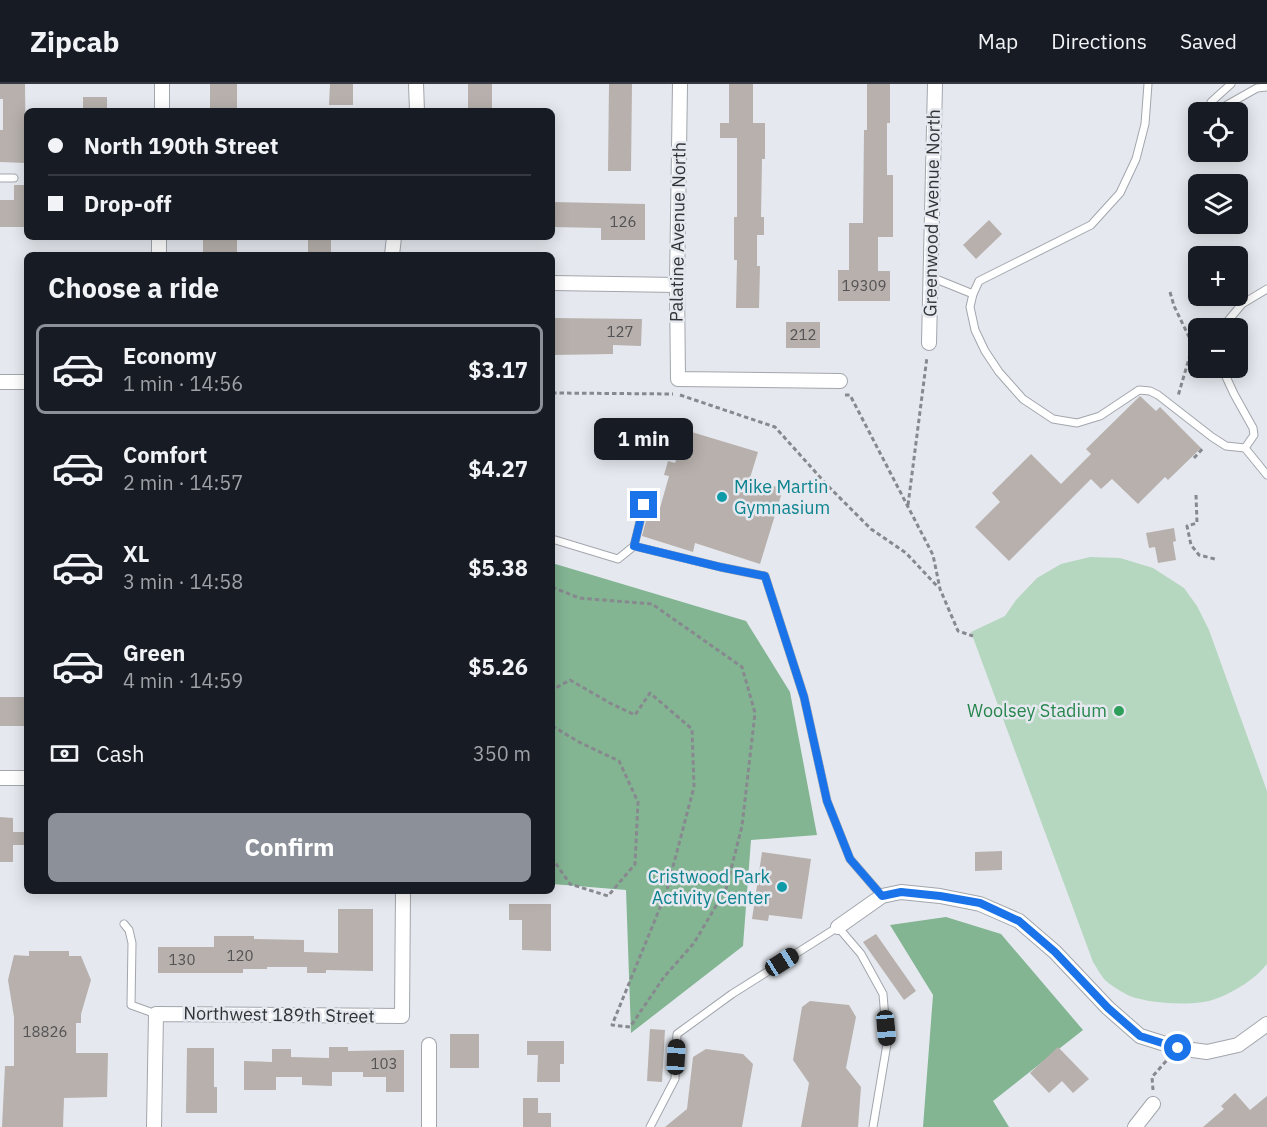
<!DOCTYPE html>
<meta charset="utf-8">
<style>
:root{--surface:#171b24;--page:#20242c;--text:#f1f3f6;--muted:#9ea1a6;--line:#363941;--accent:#8c9099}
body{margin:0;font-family:"IBM Plex Sans",sans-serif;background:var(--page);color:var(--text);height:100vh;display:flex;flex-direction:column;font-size:22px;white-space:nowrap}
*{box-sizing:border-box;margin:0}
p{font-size:20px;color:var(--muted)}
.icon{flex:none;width:33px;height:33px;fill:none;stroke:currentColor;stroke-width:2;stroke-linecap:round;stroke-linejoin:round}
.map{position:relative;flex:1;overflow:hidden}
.side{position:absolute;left:24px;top:168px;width:531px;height:642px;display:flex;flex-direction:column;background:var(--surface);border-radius:9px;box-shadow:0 3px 15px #0003}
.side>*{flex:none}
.hud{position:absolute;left:24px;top:24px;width:531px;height:132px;border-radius:9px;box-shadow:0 3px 15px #0003;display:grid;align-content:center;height:132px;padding:0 24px;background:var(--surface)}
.controls{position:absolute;left:1188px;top:18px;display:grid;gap:12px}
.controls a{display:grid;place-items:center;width:60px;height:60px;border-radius:9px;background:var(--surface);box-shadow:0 3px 15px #0003;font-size:30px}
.end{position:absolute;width:27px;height:27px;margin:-14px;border:8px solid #1a73e8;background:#fff;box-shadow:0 0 0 3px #fff}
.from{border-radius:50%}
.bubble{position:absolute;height:42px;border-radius:9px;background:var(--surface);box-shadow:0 3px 15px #0003;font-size:20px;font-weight:800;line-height:42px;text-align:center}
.car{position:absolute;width:18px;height:36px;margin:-18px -9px;border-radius:8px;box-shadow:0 0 4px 2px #0007;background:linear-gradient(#222 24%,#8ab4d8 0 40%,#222 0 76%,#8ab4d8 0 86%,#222 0)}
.hud b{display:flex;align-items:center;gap:21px;height:57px;font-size:22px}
.hud b+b{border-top:2px solid var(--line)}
.hud i{width:15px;height:15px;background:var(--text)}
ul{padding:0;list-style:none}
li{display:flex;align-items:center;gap:18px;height:90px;margin:0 12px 9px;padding:0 12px;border:3px solid transparent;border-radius:9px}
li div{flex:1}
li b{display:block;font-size:22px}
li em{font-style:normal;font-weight:800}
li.current{border-color:var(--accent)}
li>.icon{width:54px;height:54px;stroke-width:1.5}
h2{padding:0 24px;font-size:27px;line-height:72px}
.pay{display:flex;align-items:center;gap:15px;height:66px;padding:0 24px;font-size:22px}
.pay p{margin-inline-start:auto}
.action{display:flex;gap:12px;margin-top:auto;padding:12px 24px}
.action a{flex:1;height:69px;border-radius:9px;background:var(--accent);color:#fff;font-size:24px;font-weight:800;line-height:69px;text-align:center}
header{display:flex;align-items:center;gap:36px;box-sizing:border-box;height:84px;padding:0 30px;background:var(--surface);border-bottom:2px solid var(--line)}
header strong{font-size:28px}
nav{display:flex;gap:33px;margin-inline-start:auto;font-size:21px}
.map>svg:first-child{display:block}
</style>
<header>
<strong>Zipcab</strong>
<nav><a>Map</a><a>Directions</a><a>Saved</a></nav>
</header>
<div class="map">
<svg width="1267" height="1043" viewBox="0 0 1267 1043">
<rect width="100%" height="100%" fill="#e5e9ef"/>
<path fill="#b5d6bf" d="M1090 473 1120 474 1153 484 1184 504 1197 522 1209 546 1267 707V880C1255 895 1236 907 1218 914 1198 923 1151 920 1130 912 1123 909 1112 902 1106 897 1101 892 1097 884 1093 878L971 548 1005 532 1016 516 1037 494 1061 480Z"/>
<g fill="#83b593">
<path d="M552 479 746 537 790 608 817 751 751 756 743 862 631 949 626 806 552 800Z"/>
<path d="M946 833 1001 850 1083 946 993 1017 1009 1043H923L933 911 890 841Z"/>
</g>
<g fill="#b7b0ac">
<path d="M0 0H25L26 79 0 78V46H3V15H0Z"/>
<rect x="210" y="0" width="27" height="27"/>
<path d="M330 0H353V21H329Z"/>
<rect x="468" y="0" width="24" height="27"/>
<path d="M609 0H632L631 87H608Z"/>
<path d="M729 0H753V39H765V75H762L761 133H764V151H757V182H760L759 224H736L737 176H734V133H737V54H720V39H729Z"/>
<path d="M867 0H890V39H887V91H893V153H878V187H890V217H838V186H849V139H863L864 46H867Z"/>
<rect x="83" y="13" width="24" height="14"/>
<path d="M14 101H27V143H0V116H14Z"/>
<path d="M552 118 645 120V156H601V144L552 143Z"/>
<path d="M989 136 1002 150 976 175 963 161Z"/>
<rect x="203" y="153" width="34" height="18"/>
<rect x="308" y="153" width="23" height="18"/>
<path d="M552 234 642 235 641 262 613 261V270L552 271Z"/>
<rect x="786" y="238" width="34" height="26"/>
<path d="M1140 312 1156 327 1160 323 1201 364 1168 396 1165 393 1138 420 1112 395 1101 405 1091 395 1009 477 975 443 1000 418 992 409 1031 370 1061 400 1091 370 1086 365Z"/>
<path d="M685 346 758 368 750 394 783 405 760 480 695 459 693 468 642 452 650 421 660 424 669 392 664 391 668 377 675 379Z"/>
<path d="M1174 444 1176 457 1173 458 1176 476 1158 479 1155 463 1149 464 1146 449Z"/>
<rect x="0" y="613" width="27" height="29"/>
<path d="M0 733 13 734V748H27V761H13V778H0Z"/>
<path d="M1002 767V786L975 787V768Z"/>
<path d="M762 768 811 775 802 835 769 831 768 837 752 835Z"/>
<path d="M509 820H551V867L522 866V836H509Z"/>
<path d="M338 825H373V887L326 886V889H307V883H267V885H243V889H158V863H214V852H254V855L304 856V868L338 869Z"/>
<path d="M876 850 916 907 904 916 863 858Z"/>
<path d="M29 867H69V872H81L91 896 81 930V939H76V969H108L107 1013 64 1014 63 1043H2L5 982H14V933L8 896 14 871 29 872Z"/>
<path d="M810 917 849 921 856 933 846 984 861 1003 858 1043H801L809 999 793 976 802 923Z"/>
<path d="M650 945 665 946 662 998 647 997Z"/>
<rect x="450" y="950" width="29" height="34"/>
<path d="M527 957H564V980H560V998H537L538 971H527Z"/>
<path d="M329 963H348V967L404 966V1008H386V993H363V988H332V1002L302 1001V993H276V1006H244V977L272 978V965H291V973L329 974Z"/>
<path d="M1058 963 1089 995 1073 1009 1062 997 1049 1009 1030 989Z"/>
<path d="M187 964H214V1003H217V1029H186Z"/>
<path d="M706 965 743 970 753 980 742 1043H665L687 1025 693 973Z"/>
<path d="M1235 1009 1250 1026 1267 1012V1043H1203L1224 1025 1221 1022Z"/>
<path d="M523 1014H538V1029H551V1043H523Z"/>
</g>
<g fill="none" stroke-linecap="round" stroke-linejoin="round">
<defs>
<g id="service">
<path d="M1148 0 1145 40 1136 75 1120 109 1091 141 979 197 973 210 970 223 975 246 985 267 999 288 1023 315 1053 335 1077 339 1100 332 1139 306 1150 307 1158 311 1212 353 1226 362 1245 364 1267 391"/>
<path d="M1231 0 1211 18 1212 25 1218 26 1257 4 1267 3"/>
<path d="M0 94H14"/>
<path d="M931 193 973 210"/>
<path d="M1222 244 1242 220 1267 205"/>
<path d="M1222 284 1234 310 1253 344 1254 351 1245 364"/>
<path d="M552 455 618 475 634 462 720 483 765 492 804 613 827 717 850 775 882 812"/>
<path d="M634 462 644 421"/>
<path d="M124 840 129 846 132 859 131 921 156 930"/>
<path d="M650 1043 675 995 677 950 732 910 838 843 861 870 883 910 887 960 873 1043"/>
</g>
<g id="minor">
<path d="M416 0 417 27"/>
<path d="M680 0 677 201 678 295 840 297"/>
<path d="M162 27V0"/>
<path d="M159 171V153"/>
<path d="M392 171 394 153"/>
<path d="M552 199 677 201"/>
<path d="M929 259 935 0"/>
<path d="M0 298H27"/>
<path d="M0 694H27"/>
<path d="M838 843 882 812 901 808 940 812 980 820 1019 837 1055 868 1108 924 1140 952 1178 964 1207 968 1238 961 1267 940"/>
<path d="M154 1043 156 930 402 932 403 807"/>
<path d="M429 1043V961"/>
<path d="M1135 1043 1153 1020"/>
</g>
</defs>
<use href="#service" stroke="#a2a6ac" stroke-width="9"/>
<use href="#minor" stroke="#a2a6ac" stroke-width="16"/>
<g stroke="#87898e" stroke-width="3" stroke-dasharray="4.5 3" stroke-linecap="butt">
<path d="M1170 208 1174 222 1193 261 1178 312"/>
<path d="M552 309 673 310"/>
<path d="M680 311 775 343 828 402 871 445 906 469 938 503"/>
<path d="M845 311H850L933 471 940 505 958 547 973 552"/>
<path d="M1194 374 1204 363"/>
<path d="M1196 411 1197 439 1187 442 1191 461 1199 471 1215 475"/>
<path d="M908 421 927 273"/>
<path d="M552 503 579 514 652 520 742 583 755 629 742 742 726 805 694 859 664 893 630 943 612 941 666 809 694 703 692 645 650 609 635 631 610 619 570 596 552 606"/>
<path d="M552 642 579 658 619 677 638 718 635 780 608 812 570 800 552 774"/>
<path d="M1153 1006 1152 993 1167 976"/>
</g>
<use href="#service" stroke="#fff" stroke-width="7"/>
<use href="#minor" stroke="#fff" stroke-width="14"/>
</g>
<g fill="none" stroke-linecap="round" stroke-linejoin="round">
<path stroke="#1a73e8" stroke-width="8" d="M644 421 634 462 720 483 765 492 804 613 827 717 850 775 882 812 901 808 940 812 980 819 1019 837 1055 868 1108 924 1140 952 1178 964"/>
</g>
<g fill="#0f9aa8" stroke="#e5e9ef" stroke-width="2">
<circle cx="722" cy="413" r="6"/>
<circle cx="782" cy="803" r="6"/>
</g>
<circle fill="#2e9e5b" stroke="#e5e9ef" stroke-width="2" cx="1119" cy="627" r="6"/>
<g text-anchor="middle" stroke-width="5" stroke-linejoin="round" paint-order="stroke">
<g font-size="15" fill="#535254">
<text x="623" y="143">126</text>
<text x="864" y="207">19309</text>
<text x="620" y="253">127</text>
<text x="803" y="256">212</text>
<text x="240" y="877">120</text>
<text x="182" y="881">130</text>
<text x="45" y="953">18826</text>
<text x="384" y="985">103</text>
</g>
<g font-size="18" fill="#323336" stroke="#e5e9ef">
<text transform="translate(932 129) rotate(-89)" y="6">Greenwood Avenue North</text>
<text transform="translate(678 148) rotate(-89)" y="6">Palatine Avenue North</text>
<text transform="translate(279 931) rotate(1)" y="6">Northwest 189th Street</text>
</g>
<g font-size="18" fill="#0d838f" stroke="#e5e9ef" text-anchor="start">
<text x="734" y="409">Mike Martin<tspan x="734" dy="21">Gymnasium</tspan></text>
<text x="770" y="799" text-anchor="end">Cristwood Park<tspan x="770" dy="21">Activity Center</tspan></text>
</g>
<g font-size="18" fill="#27864d" stroke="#e5e9ef" text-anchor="end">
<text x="1107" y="633">Woolsey Stadium</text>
</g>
</g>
</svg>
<div class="controls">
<a><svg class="icon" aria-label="locate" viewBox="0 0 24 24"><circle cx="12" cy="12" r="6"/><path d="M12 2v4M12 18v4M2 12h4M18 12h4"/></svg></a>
<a><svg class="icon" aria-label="layers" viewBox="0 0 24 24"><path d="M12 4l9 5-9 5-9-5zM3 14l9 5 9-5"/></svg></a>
<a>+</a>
<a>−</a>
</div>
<i class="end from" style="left:1178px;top:964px"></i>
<i class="end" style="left:644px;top:421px"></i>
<div class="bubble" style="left:594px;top:334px;width:99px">1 min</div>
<i class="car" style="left:782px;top:878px;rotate:58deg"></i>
<i class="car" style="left:886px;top:944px;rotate:175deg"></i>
<i class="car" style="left:676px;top:973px;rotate:3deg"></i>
<div class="hud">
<b><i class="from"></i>North 190th Street</b>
<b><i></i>Drop-off</b>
</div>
<section class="side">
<h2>Choose a ride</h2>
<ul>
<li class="current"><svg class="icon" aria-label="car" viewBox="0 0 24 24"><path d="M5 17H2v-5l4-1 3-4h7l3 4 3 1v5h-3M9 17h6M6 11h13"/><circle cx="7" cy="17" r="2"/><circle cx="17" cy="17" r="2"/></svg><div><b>Economy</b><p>1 min · 14:56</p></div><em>$3.17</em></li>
<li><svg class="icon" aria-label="car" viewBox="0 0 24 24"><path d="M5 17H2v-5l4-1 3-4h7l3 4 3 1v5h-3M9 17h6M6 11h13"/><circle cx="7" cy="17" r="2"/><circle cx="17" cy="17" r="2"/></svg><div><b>Comfort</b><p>2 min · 14:57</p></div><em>$4.27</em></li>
<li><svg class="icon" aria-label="car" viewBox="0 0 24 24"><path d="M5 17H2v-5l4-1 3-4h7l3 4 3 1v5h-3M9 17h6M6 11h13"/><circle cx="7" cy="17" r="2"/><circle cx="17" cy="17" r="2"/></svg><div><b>XL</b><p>3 min · 14:58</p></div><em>$5.38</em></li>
<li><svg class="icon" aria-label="car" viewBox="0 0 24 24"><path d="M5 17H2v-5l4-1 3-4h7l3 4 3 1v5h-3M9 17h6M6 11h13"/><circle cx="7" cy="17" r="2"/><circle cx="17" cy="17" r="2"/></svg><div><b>Green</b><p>4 min · 14:59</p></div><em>$5.26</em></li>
</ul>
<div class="pay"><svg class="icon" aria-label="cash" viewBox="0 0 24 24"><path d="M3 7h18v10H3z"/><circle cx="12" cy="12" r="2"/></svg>Cash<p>350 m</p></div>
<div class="action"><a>Confirm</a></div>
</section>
</div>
